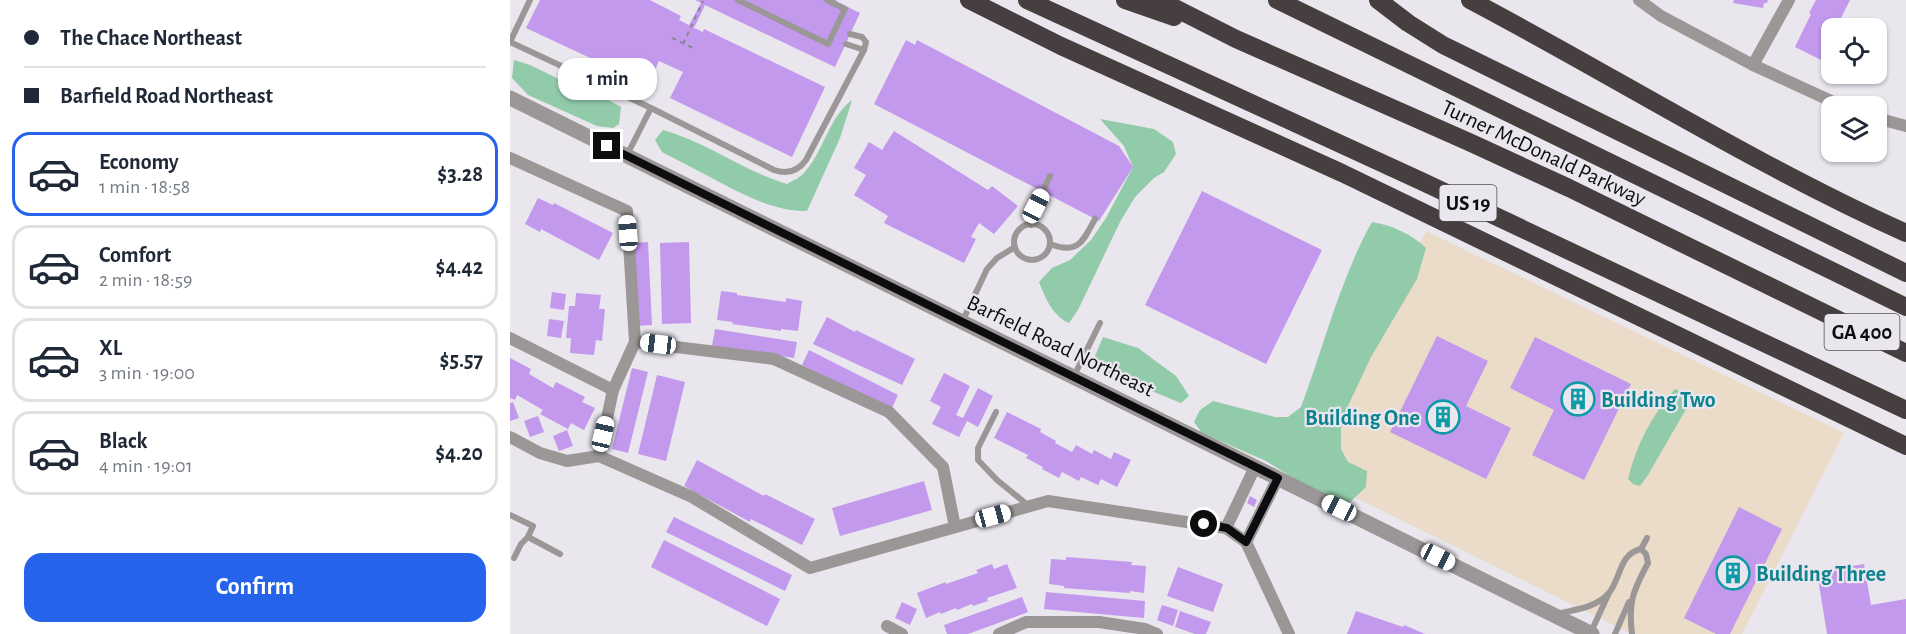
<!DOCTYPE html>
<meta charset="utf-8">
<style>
:root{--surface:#fff;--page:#f6f6f7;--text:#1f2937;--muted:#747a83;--line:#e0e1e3;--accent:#2563eb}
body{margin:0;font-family:"Alegreya Sans",sans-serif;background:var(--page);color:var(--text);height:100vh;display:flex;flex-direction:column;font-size:22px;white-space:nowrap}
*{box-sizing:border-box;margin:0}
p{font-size:20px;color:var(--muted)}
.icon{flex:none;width:33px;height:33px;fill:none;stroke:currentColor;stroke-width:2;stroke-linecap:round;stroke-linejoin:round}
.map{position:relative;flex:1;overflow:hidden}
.details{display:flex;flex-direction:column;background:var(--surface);width:510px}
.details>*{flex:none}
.top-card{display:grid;align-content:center;height:132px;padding:0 24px;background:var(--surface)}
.buttons{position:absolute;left:1311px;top:18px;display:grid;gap:12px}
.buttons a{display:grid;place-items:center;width:66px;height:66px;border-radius:12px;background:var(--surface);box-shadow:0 2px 4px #0004;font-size:30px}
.end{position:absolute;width:27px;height:27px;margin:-14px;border:8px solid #0d0c0e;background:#fff;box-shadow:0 0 0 3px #fff}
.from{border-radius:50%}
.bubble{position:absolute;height:42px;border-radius:18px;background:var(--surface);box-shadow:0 2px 4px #0004;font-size:20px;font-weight:700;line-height:42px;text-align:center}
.car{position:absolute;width:18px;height:36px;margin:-18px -9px;border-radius:8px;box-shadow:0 0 4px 2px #0007;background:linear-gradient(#fff 24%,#345 0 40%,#fff 0 76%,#345 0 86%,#fff 0)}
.top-card b{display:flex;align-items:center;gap:21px;height:57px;font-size:22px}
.top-card b+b{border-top:2px solid var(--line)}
.top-card i{width:15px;height:15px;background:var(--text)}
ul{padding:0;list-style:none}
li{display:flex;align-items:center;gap:18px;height:84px;margin:0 12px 9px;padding:0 12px;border:3px solid var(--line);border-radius:18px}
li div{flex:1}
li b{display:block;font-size:22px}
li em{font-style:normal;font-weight:700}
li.current{border-color:var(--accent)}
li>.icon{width:54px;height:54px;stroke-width:1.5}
.action{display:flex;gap:12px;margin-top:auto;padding:12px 24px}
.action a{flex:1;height:69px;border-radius:18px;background:var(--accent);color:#fff;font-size:24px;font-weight:700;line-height:69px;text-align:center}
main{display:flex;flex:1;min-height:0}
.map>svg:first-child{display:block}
</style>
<main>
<section class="details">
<div class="top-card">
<b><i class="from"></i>The Chace Northeast</b>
<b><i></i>Barfield Road Northeast</b>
</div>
<ul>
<li class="current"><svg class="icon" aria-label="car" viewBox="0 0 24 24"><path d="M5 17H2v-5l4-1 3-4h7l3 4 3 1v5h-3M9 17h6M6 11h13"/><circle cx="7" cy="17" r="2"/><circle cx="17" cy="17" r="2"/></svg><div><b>Economy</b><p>1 min · 18:58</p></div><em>$3.28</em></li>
<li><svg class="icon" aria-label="car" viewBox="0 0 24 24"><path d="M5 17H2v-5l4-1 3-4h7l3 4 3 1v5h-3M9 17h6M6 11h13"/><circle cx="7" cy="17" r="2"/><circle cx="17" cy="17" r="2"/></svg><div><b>Comfort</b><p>2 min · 18:59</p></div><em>$4.42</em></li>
<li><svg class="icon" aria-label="car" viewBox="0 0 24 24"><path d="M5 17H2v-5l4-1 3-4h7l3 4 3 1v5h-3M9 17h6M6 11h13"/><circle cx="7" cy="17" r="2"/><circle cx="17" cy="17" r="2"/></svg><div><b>XL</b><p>3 min · 19:00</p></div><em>$5.57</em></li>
<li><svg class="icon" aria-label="car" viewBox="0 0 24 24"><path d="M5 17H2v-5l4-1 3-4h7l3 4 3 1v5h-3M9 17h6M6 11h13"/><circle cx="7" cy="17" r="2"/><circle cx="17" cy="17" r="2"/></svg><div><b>Black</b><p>4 min · 19:01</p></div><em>$4.20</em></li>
</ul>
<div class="action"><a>Confirm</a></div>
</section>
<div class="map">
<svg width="1396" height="634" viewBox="0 0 1396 634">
<rect width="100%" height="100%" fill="#e9e6ed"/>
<path fill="#ebdbc9" d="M916 231 1334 433 1232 634H1122L798 474Z"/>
<g fill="#91cba9">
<path d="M4 60 20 65 55 82 86 93 111 107 109 124 103 128 87 126 18 95 2 78Z"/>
<path d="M342 100 330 138 297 211C262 211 232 194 202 178 185 169 169 161 152 152L145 140 153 130C197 142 233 171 277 184 282 181 289 178 293 174 314 152 318 118 342 100Z"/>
<path d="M590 119 644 129 663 142 666 154 654 172 644 178 625 197 610 222 568 310 559 323C542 315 536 299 529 282L542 268 560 260 581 240 596 218 623 167 614 146Z"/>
<path d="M862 222C881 225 902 234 916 248L907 279 861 357 838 406 831 428V449L838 462 857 471 856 487 837 505 796 486 756 461 692 433 684 422 690 410 703 401 765 417H778L791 407C814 346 830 279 862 222Z"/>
<path d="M593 337 628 348 666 376 679 396 671 403 597 373 585 356Z"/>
<path d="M1165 389 1174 392 1179 404 1138 475 1130 486 1123 484 1118 479C1126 445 1142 415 1165 389Z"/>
</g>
<g fill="#c399ed">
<path d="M30 0H140L171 16 169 20 179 25 191 3 185 0H327L326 1 350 13 325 67 195 5 184 28 193 32 194 29 315 87 282 157 160 98 173 72 149 61 138 85 16 28Z"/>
<path d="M1224 0H1258L1257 3H1254L1253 8 1223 3Z"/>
<path d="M1306 0H1340L1327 26 1333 28H1322V49L1315 62 1285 47 1301 14 1299 13Z"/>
<path d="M396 40 405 45 407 40 609 146 623 167 589 221 364 104Z"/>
<path d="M384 131 478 190 482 186 508 206 484 234 469 223 461 237 466 239 454 263 374 223 378 216 344 195 356 175 344 168 359 142 372 150Z"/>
<path d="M692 191 812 250 756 364 635 305Z"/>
<path d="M28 198 43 205 44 203 103 233 89 260 31 229 30 232 15 224Z"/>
<path d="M138 242 142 325 126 326 122 243Z"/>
<path d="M179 242 181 323 152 324 150 243Z"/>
<path d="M211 291 227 293V295L276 302V298L292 301 288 331 271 329V331L222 324 223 322 207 320Z"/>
<path d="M42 292 56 294 54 310 40 308Z"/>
<path d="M66 293 91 295 89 309H95L92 341 86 340 84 355 60 353 61 338H56L59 306H65Z"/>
<path d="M317 317 345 332 346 330 405 359 392 385 303 344Z"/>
<path d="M39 319 54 321 51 338 37 336Z"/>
<path d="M205 329 287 342 284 358 202 346Z"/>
<path d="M927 336 978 361 956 406 1001 428 976 479 880 432Z"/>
<path d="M1025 337 1121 384 1074 480 1022 455 1044 410 1000 388Z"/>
<path d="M299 350 388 395 381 410 292 365Z"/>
<path d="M0 358 21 369 19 374 43 388 46 382 75 397 72 402 85 408 74 430 61 423 58 429 30 414 33 410 7 395 5 400 0 398Z"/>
<path d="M122 368 138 372 118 453 102 449Z"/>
<path d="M434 373 460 386 446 415 453 418 468 388 483 396 468 427 457 421 449 437 422 424 431 407 420 401Z"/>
<path d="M147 375 175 382 156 461 128 454Z"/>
<path d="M3 402 9 418 0 421V403Z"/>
<path d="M497 412 531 429 530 432 546 441 545 443 562 452 566 445 582 454 584 450 601 459 604 452 621 460 607 487 591 479 588 485 571 477 569 481 552 472 549 478 532 469 533 467 516 458 518 455 484 438Z"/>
<path d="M28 416 34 432 20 437 14 421Z"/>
<path d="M57 430 63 446 49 451 43 436Z"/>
<path d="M187 460 254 496 255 494 305 519 292 545 241 519 240 522 174 486Z"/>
<path d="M414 481 422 510 330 536 322 508Z"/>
<path d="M740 496 747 500 744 507 737 503Z"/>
<path d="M1229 507 1272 529 1220 634H1206L1174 618Z"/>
<path d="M164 517 282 575 275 591 156 532Z"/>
<path d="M154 540 270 599 257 626 141 567Z"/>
<path d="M556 557 622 562 621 565 636 566 634 593 620 591V593L554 588V586L539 584 541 559 556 560Z"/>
<path d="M482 564 484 569 497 564 507 588 477 598 478 601 463 606 462 604 447 610 446 608 431 614 430 612 416 618 407 593 436 582V584L468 573 466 570Z"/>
<path d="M1354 564 1361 605 1396 599V634H1317L1307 572Z"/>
<path d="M668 567 713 584 703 612 657 596Z"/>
<path d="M536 592 635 601 634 618 534 609Z"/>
<path d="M512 597 518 612 458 634H437L434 625Z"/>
<path d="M392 602 407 609 400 625 385 618Z"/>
<path d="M652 605 668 610 663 626 647 620Z"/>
<path d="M670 611 701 622 696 634H685L665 627Z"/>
<path d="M846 611 893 627 894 625 915 634H837Z"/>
</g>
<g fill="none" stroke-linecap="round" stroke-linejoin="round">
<g stroke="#8a888d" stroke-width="2" stroke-dasharray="4.5 4.5" stroke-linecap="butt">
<path d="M162 38 183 48"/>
<path d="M173 44 193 1"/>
</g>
<g stroke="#9b9797" stroke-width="6">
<path d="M20 0 0 42 141 108 264 170C278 175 288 171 296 160L354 50 356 42 352 37 340 34"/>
<path d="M228 0 318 44 335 9 317 0"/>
<path d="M336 44 354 50"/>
<path d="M117 155 141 108"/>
<circle cx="522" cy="242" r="18"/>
<path d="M521 225 526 206 540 176"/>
<path d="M540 244C569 255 573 241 585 219"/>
<path d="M453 320 477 269 487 258 505 247"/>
<path d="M564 376 590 323"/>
<path d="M486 412 468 448V460L487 480 519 506"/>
<path d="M0 515 23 526 18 537 50 554"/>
<path d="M4 558 11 544 18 537"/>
<path d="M1046 614C1064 610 1086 608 1099 593 1111 578 1109 554 1131 549L1137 538"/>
<path d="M1081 632 1098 595"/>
<path d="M1105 634 1119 602"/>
<path d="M1122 634C1118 602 1123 591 1138 563L1136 554 1131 549"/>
</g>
<g stroke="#9b9797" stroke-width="12">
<path d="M1129 0 1151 16 1243 65 1332 106"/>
<path d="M1243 65 1279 0"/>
<path d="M1366 118 1396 126"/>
<path d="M0 158 117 211 125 342 103 390 89 456"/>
<path d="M0 338 103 390"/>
<path d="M125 342 264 359 379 412 433 467 445 527"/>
<path d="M0 437 30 453 57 461 89 456"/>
<path d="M89 456 182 497 300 568 538 501 716 528 736 542 779 634"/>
<path d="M716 528 745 467"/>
<path d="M736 542 768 478"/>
<path d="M377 626 392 634"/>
<path d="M489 634 516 622H589L635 629 647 634"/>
</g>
<path stroke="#9b9797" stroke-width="15" d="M0 98 1082 634"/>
<g stroke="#463e3f" stroke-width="18">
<path d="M459 0 551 46 832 173 1396 446"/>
<path d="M517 0 911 181 1396 410"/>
<path d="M615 0 664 17"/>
<path d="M649 0 726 39 959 142 1059 188 1396 353"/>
<path d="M767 0 1396 307"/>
<path d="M868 0 898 23 933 45 1396 273"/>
<path d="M960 0C1106 77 1245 165 1396 233"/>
</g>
</g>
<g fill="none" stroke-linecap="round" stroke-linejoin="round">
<path stroke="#0d0c0e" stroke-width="8" d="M97 146 768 478 736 542 717 528 694 524"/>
</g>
<defs>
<symbol id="building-ring" viewBox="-11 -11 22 22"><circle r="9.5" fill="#e9e6ed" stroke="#0f9aa8" stroke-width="1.5"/><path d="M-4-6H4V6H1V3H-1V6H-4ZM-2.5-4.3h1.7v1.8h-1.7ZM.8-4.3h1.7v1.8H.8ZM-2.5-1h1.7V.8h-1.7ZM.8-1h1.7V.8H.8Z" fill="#0f9aa8"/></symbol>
</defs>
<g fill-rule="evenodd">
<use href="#building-ring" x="1049" y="380" width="38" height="38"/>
<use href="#building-ring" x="914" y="398" width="38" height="38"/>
<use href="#building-ring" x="1204" y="554" width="38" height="38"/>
</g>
<g text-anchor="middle" stroke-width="4.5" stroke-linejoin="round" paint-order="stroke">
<g fill="#e9e6ed" stroke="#4f4d51" stroke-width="1.5">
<rect x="929.5" y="185" width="57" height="36" rx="4.5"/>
<rect x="1314.5" y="314" width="75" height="36" rx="4.5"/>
</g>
<g font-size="21" font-weight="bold" fill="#0d0c0e">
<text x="958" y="210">US 19</text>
<text x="1352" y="339">GA 400</text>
</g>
<g font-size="22" fill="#0d0c0e" stroke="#e9e6ed">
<text transform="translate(1034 152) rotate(25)" y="8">Turner McDonald Parkway</text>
<text transform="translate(551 345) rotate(26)" y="8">Barfield Road Northeast</text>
</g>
<g font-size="22" font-weight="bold" fill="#0d838f" stroke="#e9e6ed" text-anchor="start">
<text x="1091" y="407">Building Two</text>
<text x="910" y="425" text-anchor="end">Building One</text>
<text x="1246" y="581">Building Three</text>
</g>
</g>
</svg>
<div class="buttons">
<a><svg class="icon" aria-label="locate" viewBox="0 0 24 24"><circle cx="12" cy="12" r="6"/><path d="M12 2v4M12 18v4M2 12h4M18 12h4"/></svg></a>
<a><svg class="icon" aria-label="layers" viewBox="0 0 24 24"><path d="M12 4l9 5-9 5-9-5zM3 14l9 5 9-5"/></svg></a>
</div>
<i class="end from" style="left:694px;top:524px"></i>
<i class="end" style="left:97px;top:146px"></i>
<div class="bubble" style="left:48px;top:58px;width:99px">1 min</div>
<i class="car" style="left:526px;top:206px;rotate:27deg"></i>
<i class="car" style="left:118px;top:233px;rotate:356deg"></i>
<i class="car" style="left:148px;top:344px;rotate:277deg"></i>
<i class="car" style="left:93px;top:434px;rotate:13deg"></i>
<i class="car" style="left:829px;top:508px;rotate:296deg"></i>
<i class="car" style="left:483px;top:516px;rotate:75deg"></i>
<i class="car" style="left:928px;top:557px;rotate:117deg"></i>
</div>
</main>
